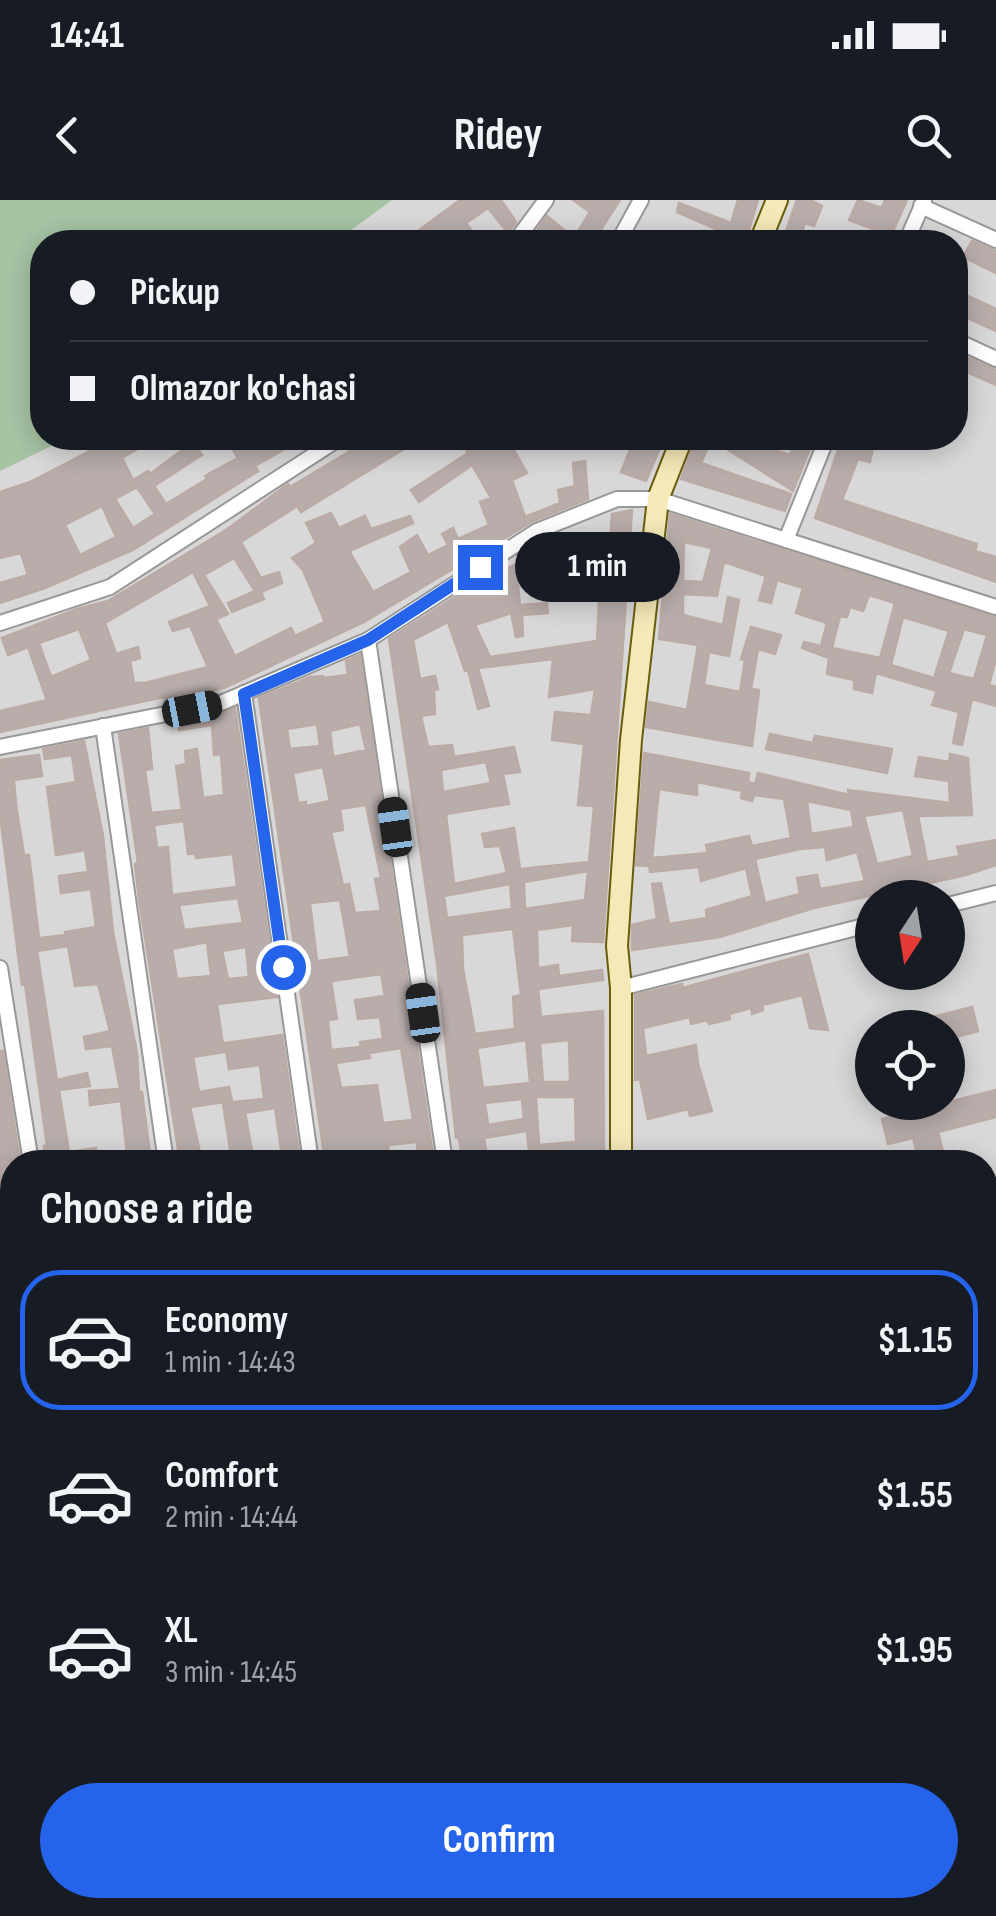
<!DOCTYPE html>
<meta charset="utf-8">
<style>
:root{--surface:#171b24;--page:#20242c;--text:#f1f3f6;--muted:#9ea1a6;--line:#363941;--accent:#2563eb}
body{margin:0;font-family:"Sofia Sans Condensed",sans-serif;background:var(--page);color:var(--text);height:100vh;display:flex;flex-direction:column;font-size:38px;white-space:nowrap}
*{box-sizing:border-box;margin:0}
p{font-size:32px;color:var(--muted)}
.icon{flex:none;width:55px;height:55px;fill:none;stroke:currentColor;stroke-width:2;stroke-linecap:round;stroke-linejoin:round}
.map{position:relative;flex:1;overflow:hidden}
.sheet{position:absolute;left:0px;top:950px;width:998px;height:768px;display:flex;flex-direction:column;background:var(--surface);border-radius:40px 40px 0 0;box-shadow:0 5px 25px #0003}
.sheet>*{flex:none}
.hud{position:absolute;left:30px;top:30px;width:938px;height:220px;border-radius:40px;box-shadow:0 5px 25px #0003;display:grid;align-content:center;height:220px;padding:0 40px;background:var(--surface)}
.needle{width:65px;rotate:192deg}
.tools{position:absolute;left:855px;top:680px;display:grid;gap:20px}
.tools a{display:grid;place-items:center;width:110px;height:110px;border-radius:50%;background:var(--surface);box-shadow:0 5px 25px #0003;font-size:50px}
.end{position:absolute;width:45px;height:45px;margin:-22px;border:12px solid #2563eb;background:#fff;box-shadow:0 0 0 5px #fff}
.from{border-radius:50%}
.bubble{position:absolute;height:70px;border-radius:35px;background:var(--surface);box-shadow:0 5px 25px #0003;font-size:32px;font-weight:700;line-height:70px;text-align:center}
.car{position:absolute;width:30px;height:60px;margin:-30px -15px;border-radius:12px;box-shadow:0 0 8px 2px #0007;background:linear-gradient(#222 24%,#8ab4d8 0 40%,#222 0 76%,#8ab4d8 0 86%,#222 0)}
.hud b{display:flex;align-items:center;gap:35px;height:95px;font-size:38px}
.hud b+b{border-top:2px solid var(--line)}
.hud i{width:25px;height:25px;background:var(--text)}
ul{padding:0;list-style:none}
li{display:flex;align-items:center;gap:30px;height:140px;margin:0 20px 15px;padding:0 20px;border:5px solid transparent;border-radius:40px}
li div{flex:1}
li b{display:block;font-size:38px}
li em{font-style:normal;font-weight:700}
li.active{border-color:var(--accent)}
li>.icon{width:90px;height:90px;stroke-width:1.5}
h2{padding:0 40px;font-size:45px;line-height:120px}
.primary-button{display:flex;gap:20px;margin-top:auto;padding:20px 40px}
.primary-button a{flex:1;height:115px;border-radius:60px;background:var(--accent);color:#fff;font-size:40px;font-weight:700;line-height:115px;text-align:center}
.status{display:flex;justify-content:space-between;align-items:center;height:70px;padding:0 50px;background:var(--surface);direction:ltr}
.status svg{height:28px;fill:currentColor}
header{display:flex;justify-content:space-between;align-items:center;height:130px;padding:0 40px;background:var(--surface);font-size:45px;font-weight:700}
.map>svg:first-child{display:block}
</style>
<div class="status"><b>14:41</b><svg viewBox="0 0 49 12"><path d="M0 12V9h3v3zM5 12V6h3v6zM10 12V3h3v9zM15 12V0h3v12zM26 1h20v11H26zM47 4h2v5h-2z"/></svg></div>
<header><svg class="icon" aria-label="back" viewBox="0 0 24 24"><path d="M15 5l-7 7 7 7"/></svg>Ridey<svg class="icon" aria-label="search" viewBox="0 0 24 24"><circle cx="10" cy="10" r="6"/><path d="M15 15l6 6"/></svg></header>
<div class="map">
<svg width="996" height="1716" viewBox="0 0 996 1716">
<rect width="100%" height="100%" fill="#ece6e1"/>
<path fill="#d9d8d8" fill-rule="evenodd" d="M0 0H996V1716H0ZM42 42H955V238H42ZM872 698H948V772H872ZM872 828H948V902H872ZM12 962H985V1705H12Z"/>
<path fill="#fcf4da" d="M996 1492V1638L985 1636V1547Z"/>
<path fill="#a6c3a4" d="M0 0H392L335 42H42V238H68L0 271Z"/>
<g fill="#b8adab" stroke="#bcaaa5" stroke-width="2.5" fill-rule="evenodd">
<path d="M460 0H501L516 22 508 33 488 8 466 23 480 42H403Z"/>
<path d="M573 0H620L593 42H559L538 29 547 16 574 38 590 12Z"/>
<path d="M738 0H758L745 42H718L723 32 677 12 679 3 731 23Z"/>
<path d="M797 0H811L822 6 814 26 805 23 798 42H782Z"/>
<path d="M858 0 882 8 885 0H907L888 42H867L873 29 849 20Z"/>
<path d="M972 41 996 51V73L963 57Z"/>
<path d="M955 90 996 109V131L955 112Z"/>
<path d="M955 152 996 170V185L955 167Z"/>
<path d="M115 238H156L122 258 133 280 148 271 150 274 193 242 202 255 154 286 166 304 207 279 205 276 238 258 226 238H304L255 266 258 271 133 350 45 388 0 403V383L28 375 21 353 0 358V292L30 282ZM134 283 155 314 133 328 115 299 137 287ZM102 306 116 337 80 355 65 325Z"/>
<path d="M372 238H395L404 249 301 312 297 306 241 342 261 378 279 372 282 383 261 392 264 399 232 412 228 403 255 391 234 358 204 375 228 414 216 419 235 456 291 428 295 436 325 422 303 370 292 358 316 343 306 323 331 313 339 328 365 316 371 329 410 316 413 323 349 351 373 392 411 372 400 347 417 335 428 355 448 345 442 334 453 328 458 339 489 325 480 302 491 298 472 265 419 302 411 290 468 253 459 238H507L527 273 512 280 525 317 560 303 558 290 575 286 573 263 585 261 588 299 533 321 364 422 226 487 165 502 164 497 0 532V511L47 500 28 447 8 455 2 438 77 409 108 401 226 330 288 284 290 287ZM193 372 210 406 169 422 173 431 190 426 208 467 145 483H134L130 461 140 458 138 447 116 454 105 423ZM79 429 91 460 51 477 39 443Z"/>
<path d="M635 238H664L646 281 621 272Z"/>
<path d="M696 238H738L790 255 796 238H814L793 291 711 239 701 263 791 294 785 311 681 279Z"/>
<path d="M842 238H875L870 262 858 259 842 300 977 344 975 351 996 357V382L815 318Z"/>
<path d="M632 310 603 742 572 741 573 725 537 730 538 768 558 765 559 776 602 770 603 780 538 789 541 817 603 811 604 962 543 959V962H530L527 931 484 938 488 962H463L459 938H456L437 763 389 439 475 384 516 364 520 405 547 403 548 413 522 415 523 436 516 437 511 413 475 425 490 457 597 441 599 401 606 400 612 314ZM448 422 465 471 468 470 478 509 489 506 478 468 553 459 549 497 595 489 591 515 555 512 552 540 584 544 578 605 594 606 589 662 520 669 514 628 482 634 485 647 500 646 507 673 454 684 446 614 509 604 503 574 520 572 514 547 454 557 452 545 428 547 421 516 435 514 434 490 438 489 435 476 420 479 413 440ZM486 562 491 583 443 592 441 570ZM588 671 585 700 525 709 524 682ZM510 684 512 709 447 718 444 696ZM513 729 521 795 513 797 515 829 475 834 463 769 462 735ZM526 840 530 883 483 888 477 848ZM569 840 570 882H543L540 843ZM536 897H575L576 942 539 945ZM522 899 524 919 488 925 485 903Z"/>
<path d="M670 314 996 417V459L989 485 996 487V506L972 499 962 545 953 543 959 512 932 505 937 491 876 473 872 493 854 489V480L827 474 829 458 802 448 804 442 821 446 827 423 796 413 803 388 777 380 771 403 759 400 766 376 724 362 717 396 683 394V415L723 425 728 397 739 400 729 456 709 452 704 485 740 492 745 460 741 459 751 427 781 435 775 454 758 449 751 489 759 490 752 546 646 527 649 502 687 510 698 445 659 439ZM684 342 712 348 703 382 683 381ZM869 395 895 403 880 458 832 448 840 416 847 417 850 407 863 411ZM903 417 949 431 934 478 891 465ZM964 429 987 435 974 479 949 473Z"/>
<path d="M556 335 558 361 521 365 518 356Z"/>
<path d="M360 455 434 962H418L417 942 388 945 390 962H325L259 498 310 477 323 476V478L348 475 346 461ZM317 524 320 546 290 549 287 529ZM360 524 366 550 333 557 330 531ZM323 567 330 601 306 606V602L298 603 293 573ZM366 605 381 678 375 679 381 711 355 713 349 684 343 685 331 632 343 630 340 609ZM340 700 350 757 317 761 310 703ZM381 774 385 796 355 800 358 819 380 817 383 839 360 842 361 847 331 850 328 820 337 819 331 781ZM401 848 413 920 383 923 377 885 341 888 336 863 370 858 369 853Z"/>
<path d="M235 508 277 797 217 804 224 852 193 857 199 892 229 887 232 901 190 907 202 962H180L139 699 135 664 138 663 119 534 148 528 152 569 145 570 151 613 182 610 176 566 186 564 185 551 197 549 203 598 224 595 221 554 214 555 212 525 179 530 178 522ZM184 621 188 654H195L196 658 233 654 237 687 172 695 168 647 157 648 154 625ZM238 698 243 723 184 730 179 705ZM207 742 211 776 177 779 172 749ZM246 747 249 777 228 779 222 751Z"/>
<path d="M770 534 813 543 815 536 892 549 887 573 766 549Z"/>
<path d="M84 541 103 636 113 732 137 853 139 892H142L151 962H128L121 901 90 905 89 891 120 889 112 846 86 849 84 837 110 831 98 784 75 786 68 746 37 751 57 880 87 873 90 886 59 890 69 952 96 948 97 961 41 962V956H45L44 946H47L25 784 22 785 0 615V560L39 555 42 576 14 580 16 605 24 655H29L39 738 66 735 65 732 96 727 91 689 61 693 59 676 88 672 85 650 56 655 50 609 47 587 76 582 72 555 45 559 43 549Z"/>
<path d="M644 553 749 573 748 582 755 584 758 573 849 595 848 590 950 603 949 581 915 576 919 557 949 562 950 554 968 558 972 615 918 616 927 662 960 656 957 647 996 640V665L966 675 814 708 720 737 632 750V725L657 719 652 684 661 683 669 724 707 718 706 710 752 696 746 668 701 681 699 667 650 672 649 666 636 665ZM697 582 742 591 741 598 752 601 754 595 784 599 791 638 752 646 749 636 706 645 708 653 652 658 659 589 697 595ZM807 601 851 610 854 627 811 634ZM903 610 913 656 877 664 864 616ZM825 647 827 660 857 652 865 681 820 689 817 675 797 678 800 694 765 703 755 659 800 649Z"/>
<path d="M808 754 828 830 810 828 802 795 762 805 763 810 752 814 751 808 729 814 730 819 709 824 707 820 691 824 690 817 643 828 646 856 696 845 698 864 712 911 690 916 688 909 648 919 640 879 635 880V795L682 784V788Z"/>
<path d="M972 807 978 831 948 839V828H905L904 824Z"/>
<path d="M282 835 300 962H283L275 908 245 913 254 962H232L223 903 264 899 260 865 229 869 225 843Z"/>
<path d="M0 851H3L20 962H12V1047H7L6 1041 0 1042Z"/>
<path d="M996 890V917L938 932 944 956 919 962 913 938 888 944 882 919Z"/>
<path d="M11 1279 12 1321 0 1324V1280Z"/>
<path d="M12 1407V1530L0 1504V1411Z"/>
<path d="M985 1646 996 1648 994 1705 985 1704Z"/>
<path d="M294 1705H361L390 1711V1716H291Z"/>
<path d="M598 1705H695L724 1711V1716H621L597 1711Z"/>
<path d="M884 1705H983L981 1716H912L883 1710Z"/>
</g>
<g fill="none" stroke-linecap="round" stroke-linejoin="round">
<defs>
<g id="lane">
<path d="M474 1705 508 1712"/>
<path d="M279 1716 281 1705"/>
<path d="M589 1716 591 1705"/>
<path d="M771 1716 774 1705"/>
</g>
<g id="street">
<path d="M921 6 996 40"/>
<path d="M515 42 546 0"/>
<path d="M618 42 641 0"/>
<path d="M906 42 924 1"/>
<path d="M955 140 996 159"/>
<path d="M786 340 827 238"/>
<path d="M0 423 110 387 340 238"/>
<path d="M368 440 445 962"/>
<path d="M244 493 311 962"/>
<path d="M103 526 166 962"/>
<path d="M0 547 221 503 368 440 537 331 617 299H658L996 407"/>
<path d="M948 705 996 693"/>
<path d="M0 768 31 962"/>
<path d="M621 788 872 724"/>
</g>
<g id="secondary">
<path d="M760 42 777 0"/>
<path d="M621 962V788L617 746 631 540 658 299 682 238"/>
<path d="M985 1152 996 1149"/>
<path d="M0 1375 12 1371"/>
<path d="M0 1687 12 1690"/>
<path d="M91 1705 141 1716"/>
<path d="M0 1714 7 1716"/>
</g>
</defs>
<use href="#lane" stroke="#989898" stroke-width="10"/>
<use href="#street" stroke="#989898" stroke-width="18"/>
<use href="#secondary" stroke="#695d0c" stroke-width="24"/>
<use href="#lane" stroke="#fff" stroke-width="6"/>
<use href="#street" stroke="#fff" stroke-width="14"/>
<use href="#secondary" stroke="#f4e9b7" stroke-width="20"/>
</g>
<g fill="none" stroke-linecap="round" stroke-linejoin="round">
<path stroke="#2563eb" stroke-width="12" d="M283 767 244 494 368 440 480 367"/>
</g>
</svg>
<div class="tools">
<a><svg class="needle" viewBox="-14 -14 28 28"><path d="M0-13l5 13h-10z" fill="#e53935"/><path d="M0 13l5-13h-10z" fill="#9ea1a6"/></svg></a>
<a><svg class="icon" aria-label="locate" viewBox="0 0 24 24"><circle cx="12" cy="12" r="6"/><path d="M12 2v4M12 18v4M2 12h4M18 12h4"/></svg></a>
</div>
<i class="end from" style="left:283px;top:767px"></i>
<i class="end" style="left:480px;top:367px"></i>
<div class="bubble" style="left:515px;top:332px;width:165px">1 min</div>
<i class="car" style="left:192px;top:509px;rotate:79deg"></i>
<i class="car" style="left:395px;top:627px;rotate:352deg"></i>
<i class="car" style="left:423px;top:813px;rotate:352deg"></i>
<div class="hud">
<b><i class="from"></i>Pickup</b>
<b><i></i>Olmazor ko'chasi</b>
</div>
<section class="sheet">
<h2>Choose a ride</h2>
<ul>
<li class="active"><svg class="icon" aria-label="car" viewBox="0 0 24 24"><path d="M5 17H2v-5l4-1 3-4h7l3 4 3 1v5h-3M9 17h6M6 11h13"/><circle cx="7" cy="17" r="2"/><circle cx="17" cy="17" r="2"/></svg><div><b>Economy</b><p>1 min · 14:43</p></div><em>$1.15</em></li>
<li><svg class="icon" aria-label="car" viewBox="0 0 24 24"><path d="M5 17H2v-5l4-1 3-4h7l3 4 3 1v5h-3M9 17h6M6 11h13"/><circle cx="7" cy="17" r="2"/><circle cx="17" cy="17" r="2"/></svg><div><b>Comfort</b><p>2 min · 14:44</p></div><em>$1.55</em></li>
<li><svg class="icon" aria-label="car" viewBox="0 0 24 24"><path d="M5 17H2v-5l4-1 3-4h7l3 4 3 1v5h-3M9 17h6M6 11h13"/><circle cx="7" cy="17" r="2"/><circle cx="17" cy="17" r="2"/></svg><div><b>XL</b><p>3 min · 14:45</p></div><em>$1.95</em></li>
</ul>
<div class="primary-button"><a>Confirm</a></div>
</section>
</div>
